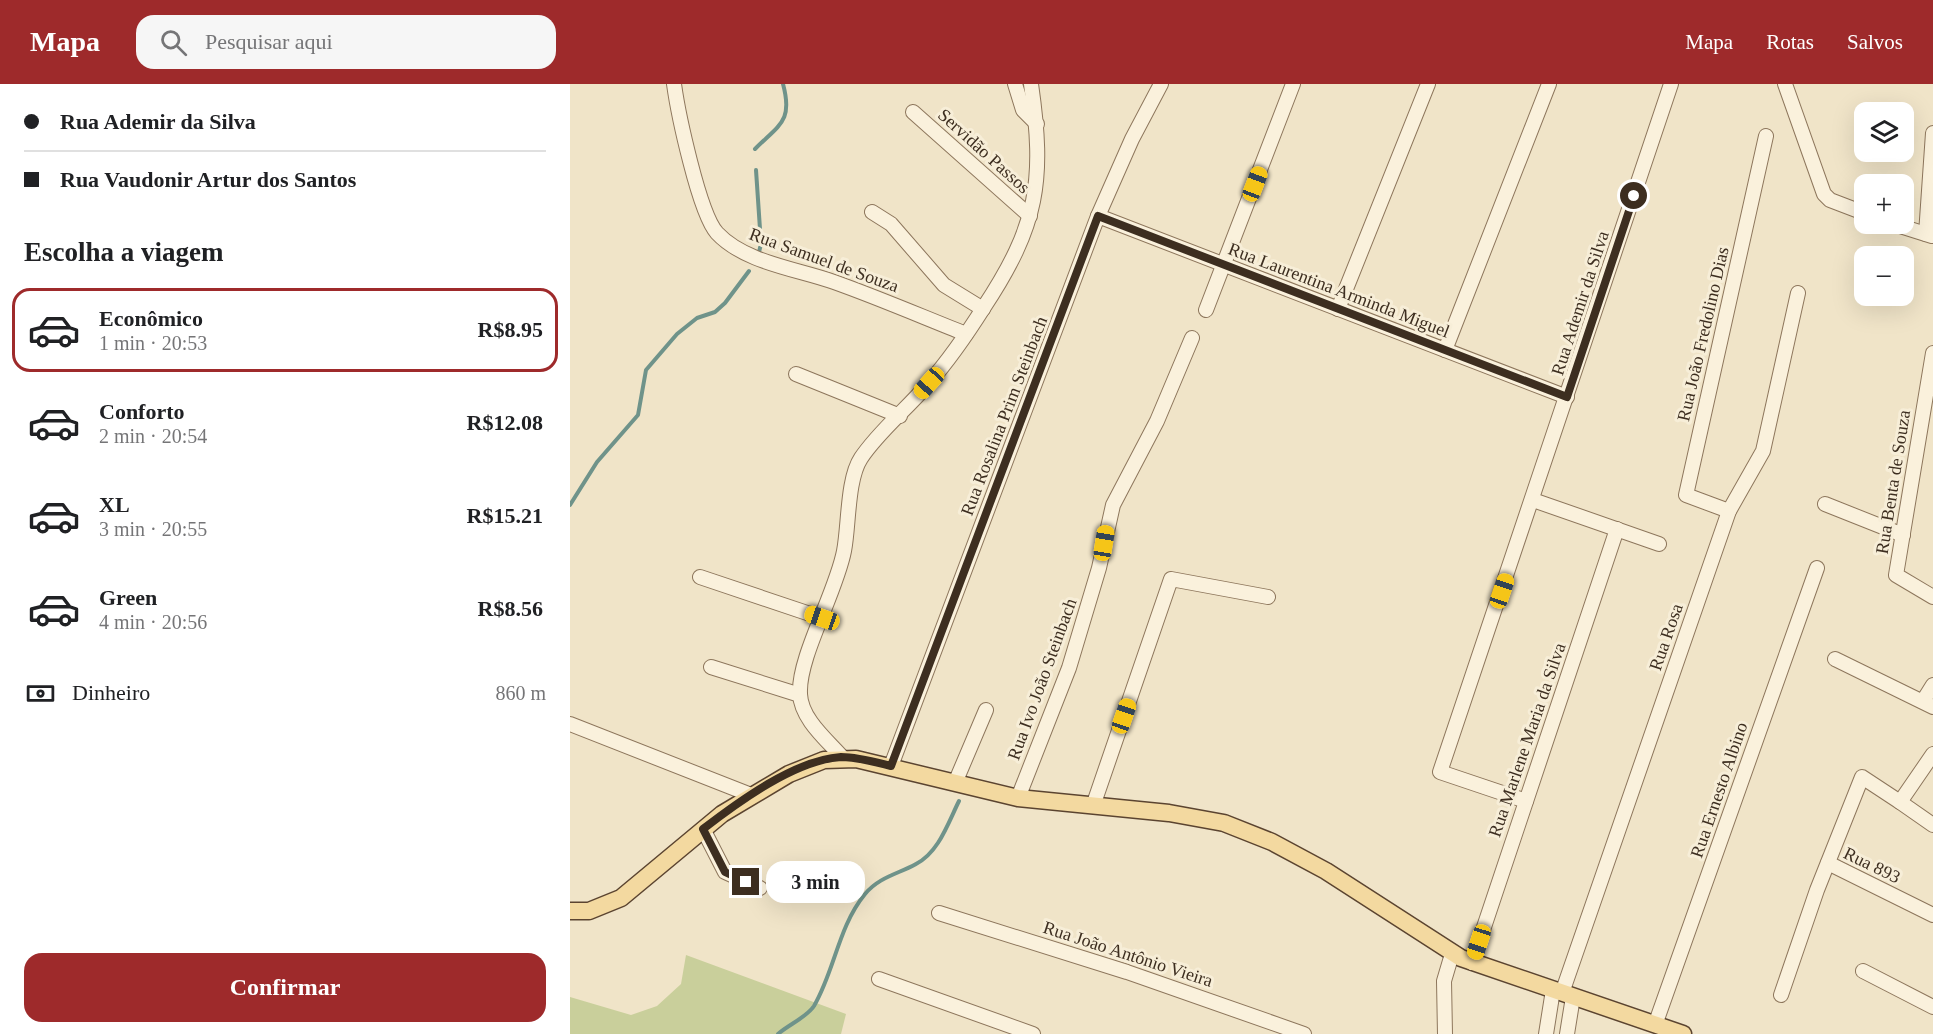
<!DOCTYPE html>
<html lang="pt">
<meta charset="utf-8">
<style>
:root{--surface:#fff;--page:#f6f6f6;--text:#202124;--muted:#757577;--line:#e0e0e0;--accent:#9e2a2b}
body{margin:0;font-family:Georgia,serif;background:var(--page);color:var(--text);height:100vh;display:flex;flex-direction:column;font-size:22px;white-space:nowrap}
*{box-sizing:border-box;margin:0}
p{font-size:20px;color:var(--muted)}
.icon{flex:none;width:33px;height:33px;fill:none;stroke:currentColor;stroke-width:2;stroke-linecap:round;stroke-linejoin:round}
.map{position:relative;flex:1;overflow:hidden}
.panel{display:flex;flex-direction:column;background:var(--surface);width:570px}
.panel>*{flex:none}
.banner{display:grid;align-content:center;height:132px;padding:0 24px;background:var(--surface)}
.tools{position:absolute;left:1284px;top:18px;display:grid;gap:12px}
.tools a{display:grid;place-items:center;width:60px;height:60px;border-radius:12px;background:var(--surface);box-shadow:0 6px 24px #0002;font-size:30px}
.end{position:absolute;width:27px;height:27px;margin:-14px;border:8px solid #3d2e20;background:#fff;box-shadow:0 0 0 3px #fff}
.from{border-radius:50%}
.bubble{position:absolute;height:42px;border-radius:18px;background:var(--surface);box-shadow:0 6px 24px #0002;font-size:20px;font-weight:600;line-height:42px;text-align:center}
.car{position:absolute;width:18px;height:36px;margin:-18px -9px;border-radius:8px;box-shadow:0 0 4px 2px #0007;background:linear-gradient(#f5c518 24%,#345 0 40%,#f5c518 0 76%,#345 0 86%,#f5c518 0)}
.banner b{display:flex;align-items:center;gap:21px;height:57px;font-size:22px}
.banner b+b{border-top:2px solid var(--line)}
.banner i{width:15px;height:15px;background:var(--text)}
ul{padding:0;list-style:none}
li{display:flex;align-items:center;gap:18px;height:84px;margin:0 12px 9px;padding:0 12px;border:3px solid transparent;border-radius:18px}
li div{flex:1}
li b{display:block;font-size:22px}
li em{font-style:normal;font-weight:600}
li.active{border-color:var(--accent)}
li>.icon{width:54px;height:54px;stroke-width:1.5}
h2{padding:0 24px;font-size:27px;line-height:72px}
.pay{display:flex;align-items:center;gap:15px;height:66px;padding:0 24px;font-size:22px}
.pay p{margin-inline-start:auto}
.cta{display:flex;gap:12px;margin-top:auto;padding:12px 24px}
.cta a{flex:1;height:69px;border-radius:18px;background:var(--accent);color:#fff;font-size:24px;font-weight:600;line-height:69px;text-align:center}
header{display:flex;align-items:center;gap:36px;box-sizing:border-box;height:84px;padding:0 30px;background:var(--accent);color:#fff}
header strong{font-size:28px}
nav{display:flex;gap:33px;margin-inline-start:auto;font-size:21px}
.search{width:420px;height:54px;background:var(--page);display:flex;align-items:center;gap:15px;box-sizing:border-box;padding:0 21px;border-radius:18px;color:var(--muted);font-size:22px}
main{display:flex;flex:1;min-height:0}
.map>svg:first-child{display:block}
</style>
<header>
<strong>Mapa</strong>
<div class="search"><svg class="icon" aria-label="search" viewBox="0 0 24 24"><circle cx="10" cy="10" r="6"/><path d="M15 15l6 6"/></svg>Pesquisar aqui</div>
<nav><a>Mapa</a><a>Rotas</a><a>Salvos</a></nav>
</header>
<main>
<section class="panel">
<div class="banner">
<b><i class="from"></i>Rua Ademir da Silva</b>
<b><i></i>Rua Vaudonir Artur dos Santos</b>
</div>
<h2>Escolha a viagem</h2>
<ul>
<li class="active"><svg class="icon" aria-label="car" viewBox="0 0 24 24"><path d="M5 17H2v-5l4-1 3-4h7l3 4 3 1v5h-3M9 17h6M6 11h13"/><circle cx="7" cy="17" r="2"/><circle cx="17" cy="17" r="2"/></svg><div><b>Econômico</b><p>1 min · 20:53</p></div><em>R$8.95</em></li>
<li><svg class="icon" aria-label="car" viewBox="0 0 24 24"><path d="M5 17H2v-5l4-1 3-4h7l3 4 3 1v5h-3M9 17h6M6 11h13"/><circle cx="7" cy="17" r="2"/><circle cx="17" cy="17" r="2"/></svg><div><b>Conforto</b><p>2 min · 20:54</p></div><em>R$12.08</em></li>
<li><svg class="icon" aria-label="car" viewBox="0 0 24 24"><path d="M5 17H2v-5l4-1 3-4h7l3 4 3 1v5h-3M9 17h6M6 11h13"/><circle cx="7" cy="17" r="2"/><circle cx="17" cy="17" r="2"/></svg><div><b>XL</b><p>3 min · 20:55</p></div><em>R$15.21</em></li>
<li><svg class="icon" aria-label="car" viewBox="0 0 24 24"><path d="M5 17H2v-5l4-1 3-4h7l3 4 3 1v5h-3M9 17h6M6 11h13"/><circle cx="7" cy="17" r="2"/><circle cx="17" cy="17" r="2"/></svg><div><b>Green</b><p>4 min · 20:56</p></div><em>R$8.56</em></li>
</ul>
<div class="pay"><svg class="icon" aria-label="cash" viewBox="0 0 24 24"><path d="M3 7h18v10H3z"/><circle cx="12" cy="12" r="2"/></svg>Dinheiro<p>860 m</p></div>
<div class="cta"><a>Confirmar</a></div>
</section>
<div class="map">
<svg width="1363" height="950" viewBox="0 0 1363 950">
<rect width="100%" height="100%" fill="#f0e4c8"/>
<path fill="#c9cf9b" d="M116 871 276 930 271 950H0V913L61 931 87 922 111 900Z"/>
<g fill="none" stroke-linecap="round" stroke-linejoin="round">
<g stroke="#6f938a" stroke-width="4">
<path d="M185 65C210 40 223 37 213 0"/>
<path d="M186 86 191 160 189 168"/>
<path d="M0 421 27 378 68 331 76 286 107 250 127 234 145 228 155 219 179 187"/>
<path d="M208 950C218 941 237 933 244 922 265 886 268 843 295 810 309 793 328 790 346 780 369 768 378 739 389 717"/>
</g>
<defs>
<g id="minor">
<path d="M104 0C108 29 129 129 147 149 175 179 228 185 264 198 309 214 353 233 396 250"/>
<path d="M445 0 453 26 467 40"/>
<path d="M1215 0 1254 110 1260 116 1294 129"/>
<path d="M343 28 460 132"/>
<path d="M302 128 321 140 374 201 413 225"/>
<path d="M528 132 997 313"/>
<path d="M1324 140 1362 152"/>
<path d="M1356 150 1363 49"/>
<path d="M768 225 858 0"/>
<path d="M636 226 723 0"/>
<path d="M875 266 979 0"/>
<path d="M1363 269 1326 491 1363 513"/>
<path d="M226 290 330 332"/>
<path d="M963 416 1089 460"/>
<path d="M1255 420 1333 451"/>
<path d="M1159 427 1116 411 1196 52"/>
<path d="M130 493 252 534"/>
<path d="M1265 575 1363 623"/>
<path d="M141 583 230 611"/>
<path d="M1353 617 1363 601"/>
<path d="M0 640 181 711"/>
<path d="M272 673C257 656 231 635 230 610 228 573 266 509 274 467 279 442 277 395 291 374 309 347 337 325 358 300 379 276 397 250 414 223 468 141 475 97 461 0"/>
<path d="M321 682 528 132 562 55 591 0"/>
<path d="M385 699 416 626"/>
<path d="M448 714 499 584 529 484 543 421 587 337 622 254"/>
<path d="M956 717 870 688 1101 0"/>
<path d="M1330 718 1363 741"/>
<path d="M523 722 601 495 698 513"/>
<path d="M133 745 155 788 190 804"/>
<path d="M1258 779 1363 831"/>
<path d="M369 829 557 888 734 950"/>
<path d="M902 879 1047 445"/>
<path d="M1293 887 1363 923"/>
<path d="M309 895 463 950"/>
<path d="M992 909 1159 427 1193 367 1228 209"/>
<path d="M1211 911 1247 806 1292 693 1330 718 1363 670"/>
<path d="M1085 941 1247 484"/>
<path d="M875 950 874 897 882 870"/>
<path d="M976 950 983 906"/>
<path d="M997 950 1003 913"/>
</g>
<path id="major" d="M0 827H19L51 814 152 730 219 690 254 676 286 675 448 714 599 729 654 739 702 758 756 787 891 874 1113 950"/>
</defs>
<use href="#minor" stroke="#8d765c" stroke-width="16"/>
<use href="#major" stroke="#5b4430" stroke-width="19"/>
<use href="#minor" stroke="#faf1dc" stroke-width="14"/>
<use href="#major" stroke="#f3d9a0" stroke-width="16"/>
</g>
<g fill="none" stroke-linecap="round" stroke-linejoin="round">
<path stroke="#3d2e20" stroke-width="8" d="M176 798 155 788 133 745C168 718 225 676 271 673 288 673 305 678 321 682L528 132 997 313 1064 112"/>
</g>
<g text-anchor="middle" stroke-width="6" stroke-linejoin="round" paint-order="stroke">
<g font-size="18" fill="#3d2e20" stroke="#f7eed8">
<text transform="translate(414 67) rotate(42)" y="6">Servidão Passos</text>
<text transform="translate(254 176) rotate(20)" y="6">Rua Samuel de Souza</text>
<text transform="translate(769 206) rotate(21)" y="6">Rua Laurentina Arminda Miguel</text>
<text transform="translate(1010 219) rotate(-72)" y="6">Rua Ademir da Silva</text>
<text transform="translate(1133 250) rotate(-77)" y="6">Rua João Fredolino Dias</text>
<text transform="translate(434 332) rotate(-69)" y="6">Rua Rosalina Prim Steinbach</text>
<text transform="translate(1323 398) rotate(-81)" y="6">Rua Benta de Souza</text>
<text transform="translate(1096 553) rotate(-71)" y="6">Rua Rosa</text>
<text transform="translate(472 595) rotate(-70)" y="6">Rua Ivo João Steinbach</text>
<text transform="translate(957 656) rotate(-71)" y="6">Rua Marlene Maria da Silva</text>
<text transform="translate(1149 706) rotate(-71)" y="6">Rua Ernesto Albino</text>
<text transform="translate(1302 781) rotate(26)" y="6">Rua 893</text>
<text transform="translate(558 870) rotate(18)" y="6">Rua João Antônio Vieira</text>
</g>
</g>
</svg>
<div class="tools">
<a><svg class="icon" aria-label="layers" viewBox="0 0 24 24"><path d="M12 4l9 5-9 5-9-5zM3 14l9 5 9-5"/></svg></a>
<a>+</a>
<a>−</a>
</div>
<i class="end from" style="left:1064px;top:112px"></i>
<i class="end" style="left:176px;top:798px"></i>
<div class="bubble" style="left:196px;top:777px;width:99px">3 min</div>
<i class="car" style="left:685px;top:100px;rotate:21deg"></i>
<i class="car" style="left:359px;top:299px;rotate:222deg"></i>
<i class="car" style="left:534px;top:459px;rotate:9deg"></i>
<i class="car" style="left:932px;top:507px;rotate:19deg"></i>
<i class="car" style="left:252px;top:534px;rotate:289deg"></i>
<i class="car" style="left:554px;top:632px;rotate:19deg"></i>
<i class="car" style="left:909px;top:858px;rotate:198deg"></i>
</div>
</main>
